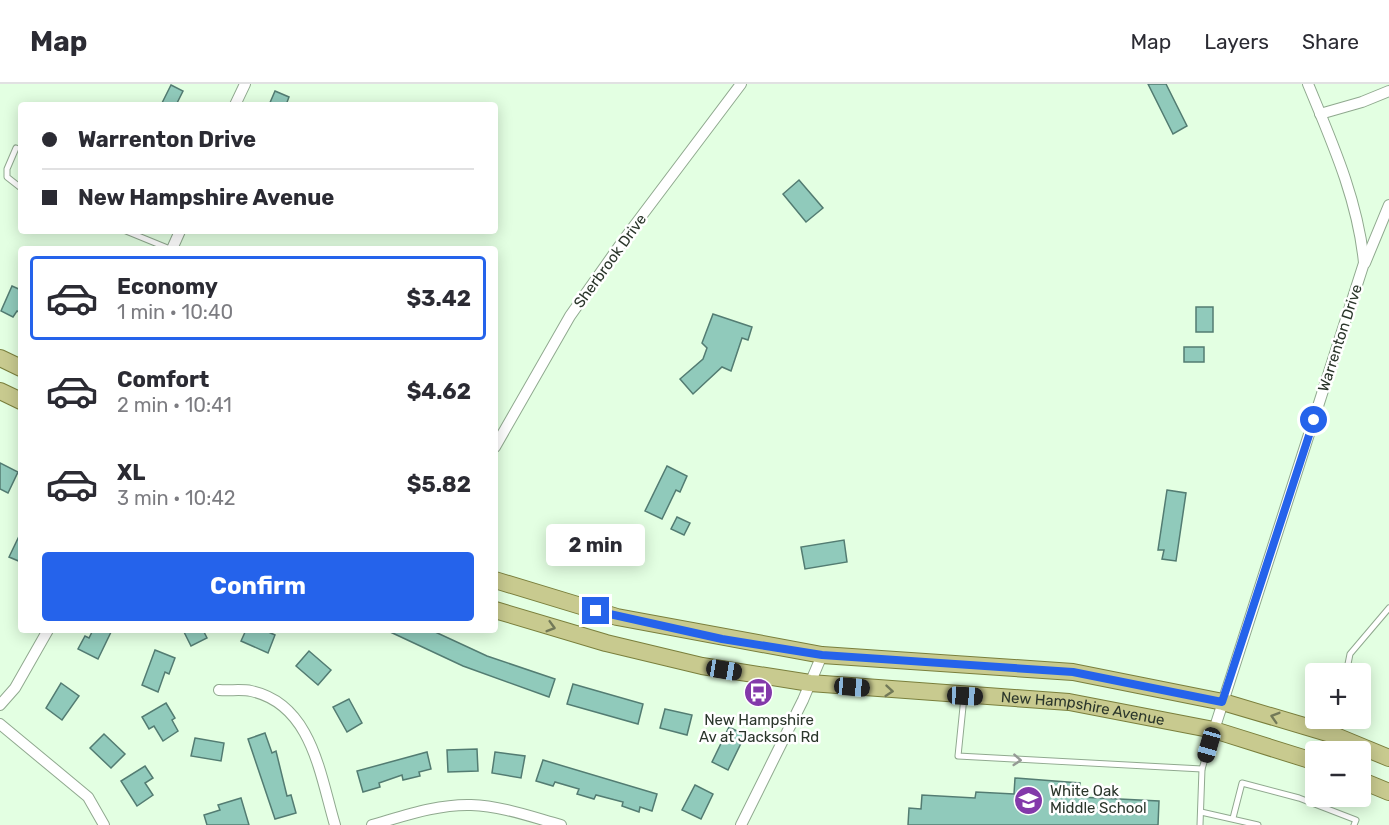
<!DOCTYPE html>
<meta charset="utf-8">
<style>
:root{--surface:#fff;--page:#f7f7f7;--text:#2b2b33;--muted:#7c7c81;--line:#e1e1e2;--accent:#2563eb}
body{margin:0;font-family:Rubik,sans-serif;background:var(--page);color:var(--text);height:100vh;display:flex;flex-direction:column;font-size:22px;white-space:nowrap}
*{box-sizing:border-box;margin:0}
p{font-size:20px;color:var(--muted)}
.icon{flex:none;width:33px;height:33px;fill:none;stroke:currentColor;stroke-width:2;stroke-linecap:round;stroke-linejoin:round}
.map{position:relative;flex:1;overflow:hidden}
.side{position:absolute;left:18px;top:162px;width:480px;height:387px;display:flex;flex-direction:column;background:var(--surface);border-radius:6px;box-shadow:0 3px 15px #0003}
.side>*{flex:none}
.banner{position:absolute;left:18px;top:18px;width:480px;height:132px;border-radius:6px;box-shadow:0 3px 15px #0003;display:grid;align-content:center;height:132px;padding:0 24px;background:var(--surface)}
.controls{position:absolute;left:1305px;top:579px;display:grid;gap:12px}
.controls a{display:grid;place-items:center;width:66px;height:66px;border-radius:6px;background:var(--surface);box-shadow:0 3px 15px #0003;font-size:30px}
.end{position:absolute;width:27px;height:27px;margin:-14px;border:8px solid #2563eb;background:#fff;box-shadow:0 0 0 3px #fff}
.from{border-radius:50%}
.bubble{position:absolute;height:42px;border-radius:6px;background:var(--surface);box-shadow:0 3px 15px #0003;font-size:20px;font-weight:700;line-height:42px;text-align:center}
.car{position:absolute;width:18px;height:36px;margin:-18px -9px;border-radius:8px;box-shadow:0 0 4px 2px #0007;background:linear-gradient(#222 24%,#8ab4d8 0 40%,#222 0 76%,#8ab4d8 0 86%,#222 0)}
.banner b{display:flex;align-items:center;gap:21px;height:57px;font-size:22px}
.banner b+b{border-top:2px solid var(--line)}
.banner i{width:15px;height:15px;background:var(--text)}
ul{padding:10px 0 0;list-style:none}
li{display:flex;align-items:center;gap:18px;height:84px;margin:0 12px 9px;padding:0 12px;border:3px solid transparent;border-radius:6px}
li div{flex:1}
li b{display:block;font-size:22px}
li em{font-style:normal;font-weight:700}
li.active{border-color:var(--accent)}
li>.icon{width:54px;height:54px;stroke-width:1.5}
.button{display:flex;gap:12px;margin-top:auto;padding:12px 24px}
.button a{flex:1;height:69px;border-radius:6px;background:var(--accent);color:#fff;font-size:24px;font-weight:700;line-height:69px;text-align:center}
header{display:flex;align-items:center;gap:36px;box-sizing:border-box;height:84px;padding:0 30px;background:var(--surface);border-bottom:2px solid var(--line)}
header strong{font-size:28px}
nav{display:flex;gap:33px;margin-inline-start:auto;font-size:21px}
.map>svg:first-child{display:block}
</style>
<header>
<strong>Map</strong>
<nav><a>Map</a><a>Layers</a><a>Share</a></nav>
</header>
<div class="map">
<svg width="1389" height="741" viewBox="0 0 1389 741">
<rect width="100%" height="100%" fill="#e3ffe2"/>
<g fill="#90cabb" stroke="#537c72" stroke-width="1.5">
<path d="M1148 0H1166L1187 42 1173 50Z"/>
<path d="M171 1 183 7 176 21H161Z"/>
<path d="M275 7 289 13 286 21H269Z"/>
<path d="M799 96 823 124 806 138 783 110Z"/>
<path d="M12 202 21 206V229L17 227 13 233 1 227Z"/>
<rect x="1196" y="223" width="17" height="25"/>
<path d="M713 230 752 243 748 256 742 254 731 287 722 283 693 310 680 295 703 275 707 264 702 259Z"/>
<rect x="1184" y="263" width="20" height="15"/>
<path d="M0 379 18 388 8 409 0 405Z"/>
<path d="M667 382 687 392 680 408 676 406 662 435 645 427Z"/>
<path d="M1167 406 1186 409 1176 477 1162 475 1164 466H1158Z"/>
<path d="M677 433 690 439 684 451 671 445Z"/>
<path d="M21 448V478L9 473Z"/>
<path d="M844 456 847 478 805 485 801 463Z"/>
<path d="M93 546H112L98 575 78 565 85 552 89 554Z"/>
<path d="M183 546H203L207 554 191 562Z"/>
<path d="M246 546H264L275 551 268 569 241 557Z"/>
<path d="M386 546H431L487 572 555 595 549 613 463 582Z"/>
<path d="M155 566 175 574 169 590 165 588 158 608 142 601Z"/>
<path d="M309 567 331 586 318 601 296 582Z"/>
<path d="M61 599 79 612 62 636 46 624Z"/>
<path d="M573 600 643 620 638 640 567 620Z"/>
<path d="M349 615 362 639 347 648 333 623Z"/>
<path d="M166 619 175 634 172 636 178 647 163 657 154 642 149 645 142 633Z"/>
<path d="M665 625 692 631 687 651 660 644Z"/>
<path d="M729 643 745 651 728 686 712 678Z"/>
<path d="M265 649 272 669 276 667 287 712 291 711 296 729 275 735 248 655Z"/>
<path d="M104 650 125 670 111 684 90 664Z"/>
<path d="M195 654 224 659 221 677 191 672Z"/>
<path d="M477 665 478 687 448 688 447 666Z"/>
<path d="M427 668 431 685 419 688 420 692 403 696 402 691 379 699 380 703 363 708 357 687Z"/>
<path d="M495 668 525 672 521 694 492 689Z"/>
<path d="M543 676 657 710 652 727 640 723 639 728 622 722 623 718 596 711 594 715 577 710 579 705 555 698 553 702 536 697Z"/>
<path d="M145 682 153 694 145 699 153 711 137 722 121 697Z"/>
<path d="M1015 694 1080 699 1079 713 1159 717 1158 741H908L909 724 921 725 922 711 975 714 976 708 1014 710Z"/>
<path d="M695 701 713 710 701 735 682 726Z"/>
<path d="M241 714 249 741H207L204 731 220 726 218 721Z"/>
</g>
<g fill="none" stroke-linecap="round" stroke-linejoin="round">
<defs>
<g id="service">
<path d="M16 64 7 85V93L21 104"/>
<path d="M126 147 170 165"/>
<path d="M1346 590 1350 570 1389 524"/>
<path d="M964 613 958 672 1202 685"/>
<path d="M1328 648 1331 634"/>
<path d="M1201 728 1258 741"/>
<path d="M1233 734 1242 699 1299 714 1356 736 1354 741"/>
<path d="M1200 741 1202 685 1213 648"/>
</g>
<g id="minor">
<path d="M235 21 245 0"/>
<path d="M1320 30 1362 18 1389 7"/>
<path d="M172 165 180 147"/>
<path d="M1365 179 1389 121"/>
<path d="M495 363 570 232 625 154 741 0"/>
<path d="M219 606C229 607 242 605 251 607 312 620 320 691 335 741"/>
<path d="M0 621 15 604 48 546"/>
<path d="M0 640 88 713 104 741"/>
<path d="M1214 646 1364 179C1358 116 1332 58 1308 0"/>
<path d="M372 741C404 732 438 720 471 721 502 722 532 733 561 741"/>
<path d="M741 741 803 616 822 571"/>
</g>
<g id="primary">
<path d="M0 274 21 284"/>
<path d="M0 307 21 317"/>
<path d="M495 496 617 533 822 571 1073 588 1223 618 1331 650 1389 674"/>
<path id="s1" d="M495 526 606 559 702 582 810 599 1069 618 1214 646 1316 678"/>
<path d="M1360 696 1389 708"/>
</g>
</defs>
<use href="#service" stroke="#90a98f" stroke-width="7"/>
<use href="#minor" stroke="#90a98f" stroke-width="12"/>
<use href="#primary" stroke="#7a7f3c" stroke-width="18"/>
<use href="#service" stroke="#fff" stroke-width="5"/>
<use href="#minor" stroke="#fff" stroke-width="10"/>
<use href="#primary" stroke="#c8ca8f" stroke-width="16"/>
</g>
<defs><path id="oneway-chevron" d="M-2-3.5L2.5 0L-2 3.5" fill="none" stroke-width="1.6" stroke-linecap="round" stroke-linejoin="round" transform="scale(1.5)"/></defs>
<g stroke="#727958">
<use href="#oneway-chevron" transform="translate(551 543) rotate(16)"/>
<use href="#oneway-chevron" transform="translate(889 607) rotate(5)"/>
<use href="#oneway-chevron" transform="translate(1275 633) rotate(-163)"/>
</g>
<use stroke="#959a95" href="#oneway-chevron" transform="translate(1017 676) rotate(4)"/>
<g fill="none" stroke-linecap="round" stroke-linejoin="round">
<path stroke="#2563eb" stroke-width="8" d="M596 527 722 555 822 571 1073 588 1222 618 1314 336"/>
</g>
<defs>
<symbol id="bus-disc" viewBox="-11 -11 22 22"><circle r="9.5" fill="#8339aa" stroke="#fff"/><path d="M-5-6H5V4H4V6H2V4H-2V6H-4V4H-5ZM-3.5-4V0h7V-4ZM-3.5 1.2v1.5H-2V1.2ZM2 1.2v1.5H3.5V1.2Z" fill="#fff"/></symbol>
<symbol id="school-disc" viewBox="-11 -11 22 22"><circle r="9.5" fill="#8339aa" stroke="#fff"/><path d="M0-5L7-2L0 1L-7-2ZM-4 1L0 2.5L4 1V4Q0 6-4 4Z" fill="#fff"/></symbol>
</defs>
<g fill-rule="evenodd">
<use href="#bus-disc" x="742" y="592" width="33" height="33"/>
<use href="#school-disc" x="1012" y="700" width="33" height="33"/>
</g>
<g text-anchor="middle" stroke-width="5" stroke-linejoin="round" paint-order="stroke">
<g font-size="15" fill="#2b362b" stroke="#fff">
<text transform="translate(610 177) rotate(-54)" y="5">Sherbrook Drive</text>
<text transform="translate(1340 254) rotate(-72)" y="5">Warrenton Drive</text>
<text dy="5" stroke="none"><textPath href="#s1" startOffset="598">New Hampshire Avenue</textPath></text>
</g>
<g font-size="15" fill="#2b362b" stroke="#fff">
<text x="759" y="641">New Hampshire<tspan x="759" dy="17">Av at Jackson Rd</tspan></text>
<text x="1050" y="712" text-anchor="start">White Oak<tspan x="1050" dy="17">Middle School</tspan></text>
</g>
</g>
</svg>
<div class="controls">
<a>+</a>
<a>−</a>
</div>
<i class="end from" style="left:1314px;top:336px"></i>
<i class="end" style="left:596px;top:527px"></i>
<div class="bubble" style="left:546px;top:440px;width:99px">2 min</div>
<i class="car" style="left:724px;top:586px;rotate:99deg"></i>
<i class="car" style="left:852px;top:603px;rotate:95deg"></i>
<i class="car" style="left:965px;top:612px;rotate:93deg"></i>
<i class="car" style="left:1209px;top:661px;rotate:196deg"></i>
<div class="banner">
<b><i class="from"></i>Warrenton Drive</b>
<b><i></i>New Hampshire Avenue</b>
</div>
<section class="side">
<ul>
<li class="active"><svg class="icon" aria-label="car" viewBox="0 0 24 24"><path d="M5 17H2v-5l4-1 3-4h7l3 4 3 1v5h-3M9 17h6M6 11h13"/><circle cx="7" cy="17" r="2"/><circle cx="17" cy="17" r="2"/></svg><div><b>Economy</b><p>1 min · 10:40</p></div><em>$3.42</em></li>
<li><svg class="icon" aria-label="car" viewBox="0 0 24 24"><path d="M5 17H2v-5l4-1 3-4h7l3 4 3 1v5h-3M9 17h6M6 11h13"/><circle cx="7" cy="17" r="2"/><circle cx="17" cy="17" r="2"/></svg><div><b>Comfort</b><p>2 min · 10:41</p></div><em>$4.62</em></li>
<li><svg class="icon" aria-label="car" viewBox="0 0 24 24"><path d="M5 17H2v-5l4-1 3-4h7l3 4 3 1v5h-3M9 17h6M6 11h13"/><circle cx="7" cy="17" r="2"/><circle cx="17" cy="17" r="2"/></svg><div><b>XL</b><p>3 min · 10:42</p></div><em>$5.82</em></li>
</ul>
<div class="button"><a>Confirm</a></div>
</section>
</div>
